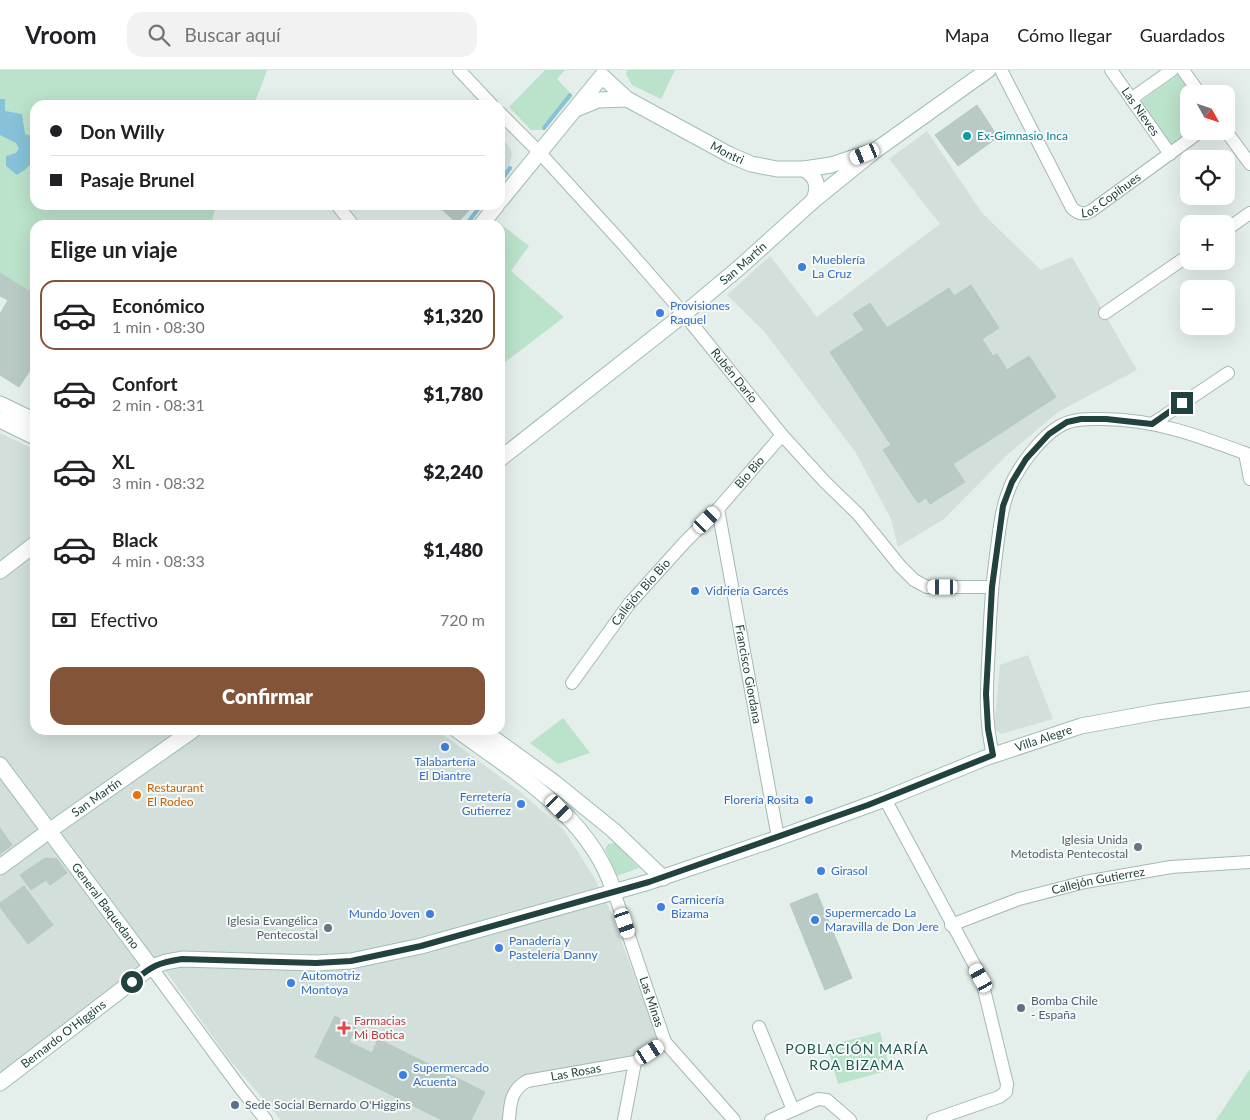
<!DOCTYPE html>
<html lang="es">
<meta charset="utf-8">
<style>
:root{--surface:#fff;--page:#f2f2f2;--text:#202124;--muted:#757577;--line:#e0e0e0;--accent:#845439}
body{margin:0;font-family:Lato,sans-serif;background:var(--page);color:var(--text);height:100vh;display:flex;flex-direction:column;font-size:19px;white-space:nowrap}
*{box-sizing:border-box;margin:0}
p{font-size:16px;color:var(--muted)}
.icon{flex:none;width:28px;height:28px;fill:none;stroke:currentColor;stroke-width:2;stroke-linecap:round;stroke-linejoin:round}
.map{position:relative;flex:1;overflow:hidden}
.side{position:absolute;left:30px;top:150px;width:475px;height:515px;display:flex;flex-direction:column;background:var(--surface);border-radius:15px;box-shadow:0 5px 20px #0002}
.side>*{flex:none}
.top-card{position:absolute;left:30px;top:30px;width:475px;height:110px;border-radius:15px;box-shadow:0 5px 20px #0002;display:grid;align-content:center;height:110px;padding:0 20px;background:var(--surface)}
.needle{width:32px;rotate:130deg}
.tools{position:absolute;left:1180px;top:15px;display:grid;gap:10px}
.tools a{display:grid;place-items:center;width:55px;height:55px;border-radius:10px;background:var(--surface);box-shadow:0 5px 20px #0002;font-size:25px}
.end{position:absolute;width:22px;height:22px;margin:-11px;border:6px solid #21423e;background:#fff;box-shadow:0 0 0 2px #fff}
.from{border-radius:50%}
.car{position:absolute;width:15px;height:30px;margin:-15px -8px;border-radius:6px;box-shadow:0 0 4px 1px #0007;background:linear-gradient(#fff 24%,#345 0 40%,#fff 0 76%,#345 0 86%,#fff 0)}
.top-card b{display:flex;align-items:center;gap:18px;height:48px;font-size:19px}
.top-card b+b{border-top:1px solid var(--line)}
.top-card i{width:12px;height:12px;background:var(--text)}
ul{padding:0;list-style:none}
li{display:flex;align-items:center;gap:15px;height:70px;margin:0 10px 8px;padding:0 10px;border:2px solid transparent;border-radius:15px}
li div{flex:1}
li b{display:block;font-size:19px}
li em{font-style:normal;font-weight:800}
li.current{border-color:var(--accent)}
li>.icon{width:45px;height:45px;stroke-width:1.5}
h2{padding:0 20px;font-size:22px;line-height:60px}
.pay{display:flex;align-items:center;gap:12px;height:55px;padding:0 20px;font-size:19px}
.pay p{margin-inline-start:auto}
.cta{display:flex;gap:10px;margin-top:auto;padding:10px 20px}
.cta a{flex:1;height:58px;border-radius:15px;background:var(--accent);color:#fff;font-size:20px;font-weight:800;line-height:58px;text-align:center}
header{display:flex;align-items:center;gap:30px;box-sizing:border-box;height:70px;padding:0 25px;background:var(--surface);border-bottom:1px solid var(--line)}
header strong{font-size:24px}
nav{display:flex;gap:28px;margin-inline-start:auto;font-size:18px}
.search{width:350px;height:45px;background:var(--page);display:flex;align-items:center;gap:12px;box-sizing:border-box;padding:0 18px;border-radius:15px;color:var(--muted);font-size:19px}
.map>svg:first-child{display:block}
</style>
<header>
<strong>Vroom</strong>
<div class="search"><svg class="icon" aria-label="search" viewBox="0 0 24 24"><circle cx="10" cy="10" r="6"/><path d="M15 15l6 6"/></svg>Buscar aquí</div>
<nav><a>Mapa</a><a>Cómo llegar</a><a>Guardados</a></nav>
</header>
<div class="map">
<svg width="1250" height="1050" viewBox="0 0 1250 1050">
<rect width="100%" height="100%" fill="#e4efeb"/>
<g fill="#d2dfda">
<path d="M927 61 982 143 1041 200 1072 187 1137 300 1058 342 1007 385 944 449 898 477 891 449 856 383 764 261 727 225 770 186 817 247 940 154 889 89Z"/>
<path d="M500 64 510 78 512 85 507 102 500 109Z"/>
<path d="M0 363 35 380V660H437L518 720 564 760 595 809 609 838 658 969 634 987 530 1006 506 1050H281L228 988 168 904 154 889 0 1005Z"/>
<path d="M1028 585 1053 649 1001 664 994 658 1000 595Z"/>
</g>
<g fill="#bbe2ca">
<path d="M0 0H267L254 35H35V135H216L212 151 219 155H35V225L0 203Z"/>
<path d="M545 0H565L557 9 573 26 543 60H531L509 37Z"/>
<path d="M627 0H675L661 29 632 15 626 4Z"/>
<path d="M1179 4 1193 24H1189L1190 61 1168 77 1140 32Z"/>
<path d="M497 151 529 176 511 201 564 247 500 296V155H495Z"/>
<path d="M563 648 590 683 558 694 530 673Z"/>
<path d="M615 773 639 798 617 806 605 779 608 774Z"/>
<path d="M880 962 890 1000 838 1014 827 976Z"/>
<path d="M1250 999V1050H1216Z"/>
</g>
<path fill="#87c2d8" d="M0 29H5V41L22 44 25 64 35 67C35 89 36 93 17 105L6 96V86L16 83 19 79 16 73 0 65Z"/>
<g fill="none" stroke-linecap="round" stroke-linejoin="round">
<g stroke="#87c2d8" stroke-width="4">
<path d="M544 58 570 25"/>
<path d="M500 112 510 98"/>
<path d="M466 155 481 135"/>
</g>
</g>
<g fill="#b9cac5" stroke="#b5c9c3">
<path d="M977 35 998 67 958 96 935 65Z"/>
<path d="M437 135H474L457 153Z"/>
<path d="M0 203 35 225V293L19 317 0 305V244L8 230 0 226Z"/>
<path d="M971 215 999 258 982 269 993 286 997 284 1007 300 1029 286 1056 327 953 394 965 412 930 434 926 428 918 433 883 380 891 375 830 282 864 260 853 244 870 233 887 258 949 218 954 226Z"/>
<path d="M0 758 12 775 0 784Z"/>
<path d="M45 788 57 789 67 803 50 815 46 810 31 820 20 805Z"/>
<path d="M24 816 53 855 28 874 0 837V833Z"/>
<path d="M817 823 852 908 825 920 790 834Z"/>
<path d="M335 946 356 957 349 972 372 983 378 969 485 1022 471 1050H442L315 987Z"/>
</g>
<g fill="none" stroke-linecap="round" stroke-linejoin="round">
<defs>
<g id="street">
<path d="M459 0 492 35"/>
<path id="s1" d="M1001 0 1072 138C1078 144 1084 145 1091 141L1201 61"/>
<path id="s2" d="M1111 0 1170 84"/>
<path d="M1183 0 1200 24"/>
<path d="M1131 29 1172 0"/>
<path id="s3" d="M500 43 539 82 622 173 684 244 782 365 825 412 858 444 900 496 914 510 927 517H992"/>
<path d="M1226 61 1250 94"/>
<path d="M337 135 353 155"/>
<path d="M1226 160 1250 143"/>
<path d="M1105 243 1189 185"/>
<path d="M1152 354 1228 303"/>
<path d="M1245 383 1250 409"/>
<path id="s4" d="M718 439 778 768"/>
<path id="s5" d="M572 613 629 534 684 473 718 439 782 365"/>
<path d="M993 685C984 648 987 613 989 575 990 545 992 515 996 485 999 465 1000 444 1007 425 1015 400 1044 360 1069 352 1080 348 1092 349 1103 349 1155 349 1202 367 1250 385"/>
<path d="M885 729 981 907 1007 1014 1006 1022 999 1027 933 1050"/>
<path id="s6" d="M614 822 665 972 734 1050"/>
<path id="s7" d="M951 855 1019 829 1085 812 1171 797 1250 792"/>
<path d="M151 897 241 1019 266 1050"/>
<path d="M759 957 793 1040"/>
<path id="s8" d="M509 1050C510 1033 511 1020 527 1011L635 992 665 972"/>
<path d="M624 1050 635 992"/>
<path d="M771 1050 818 1029 827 1030 850 1050"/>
</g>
<g id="secondary">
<path d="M578 38 598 30 627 29"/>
<path d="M804 99C817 106 820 118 813 131"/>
<path id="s9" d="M500 131 602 6 627 29 730 85 751 94 777 99H804L831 95 864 84"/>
<path d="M481 155 497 135"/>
<path d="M0 334 35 351"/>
<path d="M0 350 35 367"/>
<path id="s10" d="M500 389 684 244 740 197 813 131 876 80 988 0"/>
<path d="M0 501 35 474"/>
<path d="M457 660C517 704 591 747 614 822"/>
<path d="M482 660 555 713 613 760 663 808"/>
<path id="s11" d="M0 695 151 897"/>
<path id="s12" d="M0 797 49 761 193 660"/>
<path id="s13" d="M0 1013 151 897 166 892 182 889 317 893 351 891 421 876 649 812 778 768 885 729 985 688 1081 656 1157 642 1250 629"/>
</g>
</defs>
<use href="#street" stroke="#a6b8b4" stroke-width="14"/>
<use href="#secondary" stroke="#a1bcb6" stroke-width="17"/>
<use href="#street" stroke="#fff" stroke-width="12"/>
<use href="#secondary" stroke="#fff" stroke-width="15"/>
</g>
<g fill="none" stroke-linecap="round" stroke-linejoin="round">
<path stroke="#21423e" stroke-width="6" d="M132 912C152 896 157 893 182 889L316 893 351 891 421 876 649 812 868 735 993 685 988 659 986 624 992 517 1003 436 1012 412 1026 389 1049 364 1067 352 1081 349H1106L1152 354 1182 333"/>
</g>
<circle fill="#0f9aa8" stroke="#f5faf8" stroke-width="2" cx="967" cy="66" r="5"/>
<g fill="#3f7fe0" stroke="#f5faf8" stroke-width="2">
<circle cx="802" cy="197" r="5"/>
<circle cx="660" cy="243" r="5"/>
<circle cx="695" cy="521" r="5"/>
<circle cx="445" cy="677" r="5"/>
<circle cx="809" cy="730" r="5"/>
<circle cx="521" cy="734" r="5"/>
<circle cx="821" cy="801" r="5"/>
<circle cx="661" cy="837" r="5"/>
<circle cx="430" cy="844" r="5"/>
<circle cx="815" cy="850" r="5"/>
<circle cx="499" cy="878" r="5"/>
<circle cx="291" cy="913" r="5"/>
<circle cx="403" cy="1005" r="5"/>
</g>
<circle fill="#e8710a" stroke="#f5faf8" stroke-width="2" cx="137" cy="725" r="5"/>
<g fill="#6b7280" stroke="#f5faf8" stroke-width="2">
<circle cx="1138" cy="777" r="5"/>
<circle cx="328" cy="858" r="5"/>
</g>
<g fill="#5c6f8a" stroke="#f5faf8" stroke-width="2">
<circle cx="1021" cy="938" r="5"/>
<circle cx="235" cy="1035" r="5"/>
</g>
<path fill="#e0444e" stroke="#f5faf8" stroke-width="2" d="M341.5 950.5h5v5h5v5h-5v5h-5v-5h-5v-5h5z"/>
<g text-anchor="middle" stroke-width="4" stroke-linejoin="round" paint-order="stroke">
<g font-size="12" fill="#21423e" stroke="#f5faf8">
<text dy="4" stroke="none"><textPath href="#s2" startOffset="51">Las Nieves</textPath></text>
<text dy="4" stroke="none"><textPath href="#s9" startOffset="309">Montri</textPath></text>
<text dy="4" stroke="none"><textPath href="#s1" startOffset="201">Los Copihues</textPath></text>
<text dy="4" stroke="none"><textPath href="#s10" startOffset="312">San Martín</textPath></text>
<text dy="4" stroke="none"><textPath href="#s3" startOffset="352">Rubén Darío</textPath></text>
<text dy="4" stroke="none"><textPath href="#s5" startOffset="276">Bio Bio</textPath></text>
<text dy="4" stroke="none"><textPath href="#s5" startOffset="114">Callejón Bio Bio</textPath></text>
<text dy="4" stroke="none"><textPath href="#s4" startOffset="168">Francisco Giordana</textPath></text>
<text dy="4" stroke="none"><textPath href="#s13" startOffset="1120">Villa Alegre</textPath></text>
<text dy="4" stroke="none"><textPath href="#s12" startOffset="119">San Martín</textPath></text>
<text dy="4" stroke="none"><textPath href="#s7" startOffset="154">Callejón Gutierrez</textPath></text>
<text dy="4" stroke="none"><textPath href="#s11" startOffset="176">General Baquedano</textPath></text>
<text dy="4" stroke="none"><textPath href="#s6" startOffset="116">Las Minas</textPath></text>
<text dy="4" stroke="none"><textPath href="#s13" startOffset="80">Bernardo O'Higgins</textPath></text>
<text dy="4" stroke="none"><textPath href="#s8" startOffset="95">Las Rosas</textPath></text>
</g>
<g font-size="12" fill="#0d838f" stroke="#f5faf8" text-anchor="start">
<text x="977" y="70">Ex-Gimnasio Inca</text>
</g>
<g font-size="12" fill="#366cbe" stroke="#f5faf8" text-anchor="start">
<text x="812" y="194">Mueblería<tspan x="812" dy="14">La Cruz</tspan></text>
<text x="670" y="240">Provisiones<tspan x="670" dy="14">Raquel</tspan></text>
<text x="705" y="525">Vidriería Garcés</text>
<text x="445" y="696" text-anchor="middle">Talabartería<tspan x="445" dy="14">El Diantre</tspan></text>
<text x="511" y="731" text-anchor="end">Ferretería<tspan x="511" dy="14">Gutierrez</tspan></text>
<text x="799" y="734" text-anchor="end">Florería Rosita</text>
<text x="831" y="805">Girasol</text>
<text x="671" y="834">Carnicería<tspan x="671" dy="14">Bizama</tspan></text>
<text x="825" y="847">Supermercado La<tspan x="825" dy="14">Maravilla de Don Jere</tspan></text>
<text x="420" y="848" text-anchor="end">Mundo Joven</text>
<text x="509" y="875">Panadería y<tspan x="509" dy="14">Pastelería Danny</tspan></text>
<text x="301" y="910">Automotriz<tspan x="301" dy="14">Montoya</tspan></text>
<text x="413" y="1002">Supermercado<tspan x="413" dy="14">Acuenta</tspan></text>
</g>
<g font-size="12" fill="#c56008" stroke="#f5faf8" text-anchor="start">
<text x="147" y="722">Restaurant<tspan x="147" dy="14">El Rodeo</tspan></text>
</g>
<g font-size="12" fill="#5b616d" stroke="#f5faf8" text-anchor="end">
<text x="1128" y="774">Iglesia Unida<tspan x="1128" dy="14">Metodista Pentecostal</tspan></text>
<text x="318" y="855">Iglesia Evangélica<tspan x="318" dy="14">Pentecostal</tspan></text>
</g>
<g font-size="12" fill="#4e5e75" stroke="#f5faf8" text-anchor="start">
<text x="1031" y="935">Bomba Chile<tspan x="1031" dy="14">- España</tspan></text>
<text x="245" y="1039">Sede Social Bernardo O'Higgins</text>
</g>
<g font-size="12" fill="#be3a42" stroke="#f5faf8" text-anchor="start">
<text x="354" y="955">Farmacias<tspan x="354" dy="14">Mi Botica</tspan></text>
</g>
<g font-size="14" letter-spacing="1" fill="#1b5750" stroke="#f5faf8">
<text x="857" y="984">POBLACIÓN MARÍA<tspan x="857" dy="16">ROA BIZAMA</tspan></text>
</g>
</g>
</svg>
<div class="tools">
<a><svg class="needle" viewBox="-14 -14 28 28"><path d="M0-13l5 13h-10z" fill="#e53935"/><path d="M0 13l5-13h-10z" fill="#757577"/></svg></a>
<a><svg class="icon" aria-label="locate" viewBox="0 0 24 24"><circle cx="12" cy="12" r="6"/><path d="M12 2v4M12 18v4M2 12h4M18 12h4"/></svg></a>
<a>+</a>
<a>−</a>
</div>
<i class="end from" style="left:132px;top:912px"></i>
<i class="end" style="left:1182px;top:333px"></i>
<i class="car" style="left:865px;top:84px;rotate:248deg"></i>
<i class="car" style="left:707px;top:450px;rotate:45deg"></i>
<i class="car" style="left:943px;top:517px;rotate:270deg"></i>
<i class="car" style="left:559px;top:738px;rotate:136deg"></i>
<i class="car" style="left:625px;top:853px;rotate:161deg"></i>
<i class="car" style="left:981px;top:908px;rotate:331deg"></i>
<i class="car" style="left:650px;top:982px;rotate:57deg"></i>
<div class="top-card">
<b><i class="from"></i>Don Willy</b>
<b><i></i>Pasaje Brunel</b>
</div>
<section class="side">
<h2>Elige un viaje</h2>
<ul>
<li class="current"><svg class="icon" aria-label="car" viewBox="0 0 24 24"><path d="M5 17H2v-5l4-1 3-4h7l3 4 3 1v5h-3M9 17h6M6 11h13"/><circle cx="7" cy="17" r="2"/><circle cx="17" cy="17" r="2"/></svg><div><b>Económico</b><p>1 min · 08:30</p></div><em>$1,320</em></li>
<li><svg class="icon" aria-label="car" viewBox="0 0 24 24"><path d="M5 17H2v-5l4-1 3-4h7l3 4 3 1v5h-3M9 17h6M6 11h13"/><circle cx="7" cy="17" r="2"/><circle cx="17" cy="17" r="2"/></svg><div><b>Confort</b><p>2 min · 08:31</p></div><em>$1,780</em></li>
<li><svg class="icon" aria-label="car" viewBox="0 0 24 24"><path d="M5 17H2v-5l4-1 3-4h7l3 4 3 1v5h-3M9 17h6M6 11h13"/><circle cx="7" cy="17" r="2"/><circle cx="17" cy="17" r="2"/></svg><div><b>XL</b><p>3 min · 08:32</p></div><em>$2,240</em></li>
<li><svg class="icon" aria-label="car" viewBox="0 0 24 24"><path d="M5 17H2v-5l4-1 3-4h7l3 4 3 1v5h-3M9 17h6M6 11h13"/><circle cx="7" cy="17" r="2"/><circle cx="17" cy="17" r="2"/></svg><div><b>Black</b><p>4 min · 08:33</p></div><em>$1,480</em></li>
</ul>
<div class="pay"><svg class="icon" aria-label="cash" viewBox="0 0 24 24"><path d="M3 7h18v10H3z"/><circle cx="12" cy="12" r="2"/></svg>Efectivo<p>720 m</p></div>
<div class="cta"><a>Confirmar</a></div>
</section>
</div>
